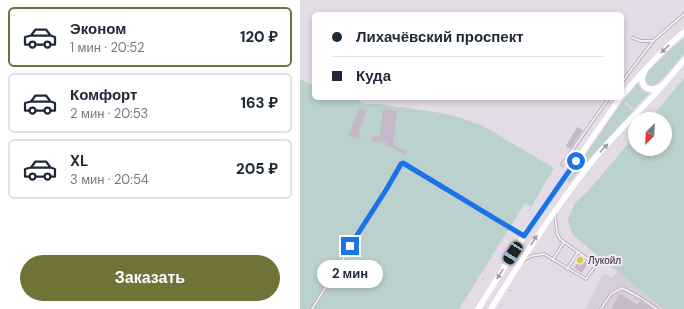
<!DOCTYPE html>
<html lang="ru">
<meta charset="utf-8">
<style>
:root{--surface:#fff;--page:#f2f2f3;--text:#1f2937;--muted:#747a83;--line:#e0e1e3;--accent:#717237}
body{margin:0;font-family:"DM Sans",sans-serif;background:var(--page);color:var(--text);height:100vh;display:flex;flex-direction:column;font-size:15px;white-space:nowrap}
*{box-sizing:border-box;margin:0}
p{font-size:13px;color:var(--muted)}
.icon{flex:none;width:22px;height:22px;fill:none;stroke:currentColor;stroke-width:2;stroke-linecap:round;stroke-linejoin:round}
.map{position:relative;flex:1;overflow:hidden}
.details{display:flex;flex-direction:column;background:var(--surface);width:300px}
.details>*{flex:none}
.top-card{position:absolute;left:12px;top:12px;width:312px;height:88px;border-radius:6px;box-shadow:0 2px 6px #0003;display:grid;align-content:center;height:88px;padding:0 20px;background:var(--surface)}
.needle{width:26px;rotate:204deg}
.buttons{position:absolute;left:328px;top:112px;display:grid;gap:8px}
.buttons a{display:grid;place-items:center;width:44px;height:44px;border-radius:50%;background:var(--surface);box-shadow:0 2px 6px #0003;font-size:20px}
.end{position:absolute;width:18px;height:18px;margin:-9px;border:5px solid #1a73e8;background:#fff;box-shadow:0 0 0 2px #fff}
.from{border-radius:50%}
.bubble{position:absolute;height:28px;border-radius:14px;background:var(--surface);box-shadow:0 2px 6px #0003;font-size:13px;font-weight:800;line-height:28px;text-align:center}
.car{position:absolute;width:12px;height:24px;margin:-12px -6px;border-radius:5px;box-shadow:0 0 3px 1px #0007;background:linear-gradient(#222 24%,#8ab4d8 0 40%,#222 0 76%,#8ab4d8 0 86%,#222 0)}
.top-card b{display:flex;align-items:center;gap:14px;height:38px;font-size:15px}
.top-card b+b{border-top:1px solid var(--line)}
.top-card i{width:10px;height:10px;background:var(--text)}
ul{padding:7px 0 0;list-style:none}
li{display:flex;align-items:center;gap:12px;height:60px;margin:0 8px 6px;padding:0 12px;border:2px solid var(--line);border-radius:6px}
li div{flex:1}
li b{display:block;font-size:15px}
li em{font-style:normal;font-weight:800}
li.selected{border-color:var(--accent)}
li>.icon{width:36px;height:36px;stroke-width:1.5}
.action{display:flex;gap:8px;margin-top:auto;padding:8px 20px}
.action a{flex:1;height:46px;border-radius:24px;background:var(--accent);color:#fff;font-size:16px;font-weight:800;line-height:46px;text-align:center}
main{display:flex;flex:1;min-height:0}
.map>svg:first-child{display:block}
</style>
<main>
<section class="details">
<ul>
<li class="selected"><svg class="icon" aria-label="car" viewBox="0 0 24 24"><path d="M5 17H2v-5l4-1 3-4h7l3 4 3 1v5h-3M9 17h6M6 11h13"/><circle cx="7" cy="17" r="2"/><circle cx="17" cy="17" r="2"/></svg><div><b>Эконом</b><p>1 мин · 20:52</p></div><em>120 ₽</em></li>
<li><svg class="icon" aria-label="car" viewBox="0 0 24 24"><path d="M5 17H2v-5l4-1 3-4h7l3 4 3 1v5h-3M9 17h6M6 11h13"/><circle cx="7" cy="17" r="2"/><circle cx="17" cy="17" r="2"/></svg><div><b>Комфорт</b><p>2 мин · 20:53</p></div><em>163 ₽</em></li>
<li><svg class="icon" aria-label="car" viewBox="0 0 24 24"><path d="M5 17H2v-5l4-1 3-4h7l3 4 3 1v5h-3M9 17h6M6 11h13"/><circle cx="7" cy="17" r="2"/><circle cx="17" cy="17" r="2"/></svg><div><b>XL</b><p>3 мин · 20:54</p></div><em>205 ₽</em></li>
</ul>
<div class="action"><a>Заказать</a></div>
</section>
<div class="map">
<svg width="384" height="309" viewBox="0 0 384 309">
<rect width="100%" height="100%" fill="#e3dbe6"/>
<path fill="#d7cddb" d="M317 272 363 309H285L304 273 312 278Z"/>
<g fill="#bbd1cd">
<path d="M384 38V54C379 60 360 83 355 85 350 87 347 84 345 79L347 72 371 49Z"/>
<path d="M384 78V309H363L275 237 271 231 268 220 275 203 288 191 335 136V149H365V119H350Z"/>
<path d="M0 79 14 86V98H53L60 100V102C66 105 75 103 82 104 89 105 94 108 101 107L141 113 158 117 183 126 254 168 231 207 225 203 159 309H0Z"/>
<path d="M338 83C340 89 344 92 350 93L334 109 324 100Z"/>
<path d="M322 102 333 111 293 155 269 183 267 181Z"/>
</g>
<g fill="#c4b8c9">
<path d="M60 107 67 110 58 134 61 136 60 139 48 136Z"/>
<path d="M83 109 97 111 93 144 107 152 105 155 93 148V147L86 146V142L72 141 73 136H80Z"/>
<path d="M277 127 283 130 270 149 266 146Z"/>
<path d="M280 258 288 263 282 273 274 268Z"/>
<path d="M320 294 338 305 340 301 352 309H311Z"/>
</g>
<g fill="none" stroke-linecap="round" stroke-linejoin="round">
<defs>
<g id="service">
<path d="M333 38 341 41H353L384 14"/>
<path d="M322 82 353 41"/>
<path d="M262 165 287 129 309 98"/>
<path d="M224 260 231 256 244 254 286 279 296 265 260 239 257 233 255 214"/>
<path d="M253 260 264 242"/>
<path d="M267 269 278 252"/>
<path d="M12 309 86 190 101 164 103 163 223 235"/>
<path d="M301 309 311 294 322 288 339 297 357 309"/>
</g>
</defs>
<use href="#service" stroke="#afa4b3" stroke-width="3.5"/>
<g stroke="#c2b9c5" stroke-width="1" stroke-dasharray="3 3" stroke-linecap="butt">
<path d="M323 101 333 110"/>
<path d="M184 278 183 281 186 283"/>
<path d="M209 290 212 291 210 294"/>
</g>
<use href="#service" stroke="#f3edf5" stroke-width="2"/>
<g stroke="#fff" stroke-width="5.5">
<path d="M345 71C344 74 342 77 342 80 343 90 353 91 360 87"/>
<path d="M322 96C341 73 361 51 384 32"/>
<path d="M178 309 224 236 320 98"/>
<path d="M191 309C223 257 256 206 294 159 311 138 332 119 350 99 362 87 373 73 384 60"/>
</g>
</g>
<defs><path id="oneway-solid" d="M-6-.8H1V-3.2L6.5 0L1 3.2V.8H-6Z"/></defs>
<g fill="#a59ca8">
<use href="#oneway-solid" transform="translate(365 49) rotate(137)"/>
<use href="#oneway-solid" transform="translate(304 148) rotate(-47)"/>
<use href="#oneway-solid" transform="translate(234 240) rotate(-57)"/>
<use href="#oneway-solid" transform="translate(200 274) rotate(122)"/>
</g>
<g fill="none" stroke-linecap="round" stroke-linejoin="round">
<path stroke="#1a73e8" stroke-width="5" d="M50 246 86 190 101 164 103 163 224 236 276 161"/>
</g>
<circle fill="#d5cc36" stroke="#f1eaf4" stroke-width="1.5" cx="280" cy="260" r="4"/>
<g text-anchor="middle" stroke-width="4" stroke-linejoin="round" paint-order="stroke">
<g font-size="10" fill="#36243d" stroke="#f1eaf4" text-anchor="start">
<text x="288" y="264">Лукойл</text>
</g>
</g>
</svg>
<div class="buttons">
<a><svg class="needle" viewBox="-14 -14 28 28"><path d="M0-13l5 13h-10z" fill="#e53935"/><path d="M0 13l5-13h-10z" fill="#747a83"/></svg></a>
</div>
<i class="end from" style="left:276px;top:161px"></i>
<i class="end" style="left:50px;top:246px"></i>
<div class="bubble" style="left:17px;top:260px;width:66px">2 мин</div>
<i class="car" style="left:213px;top:253px;rotate:213deg"></i>
<div class="top-card">
<b><i class="from"></i>Лихачёвский проспект</b>
<b><i></i>Куда</b>
</div>
</div>
</main>
